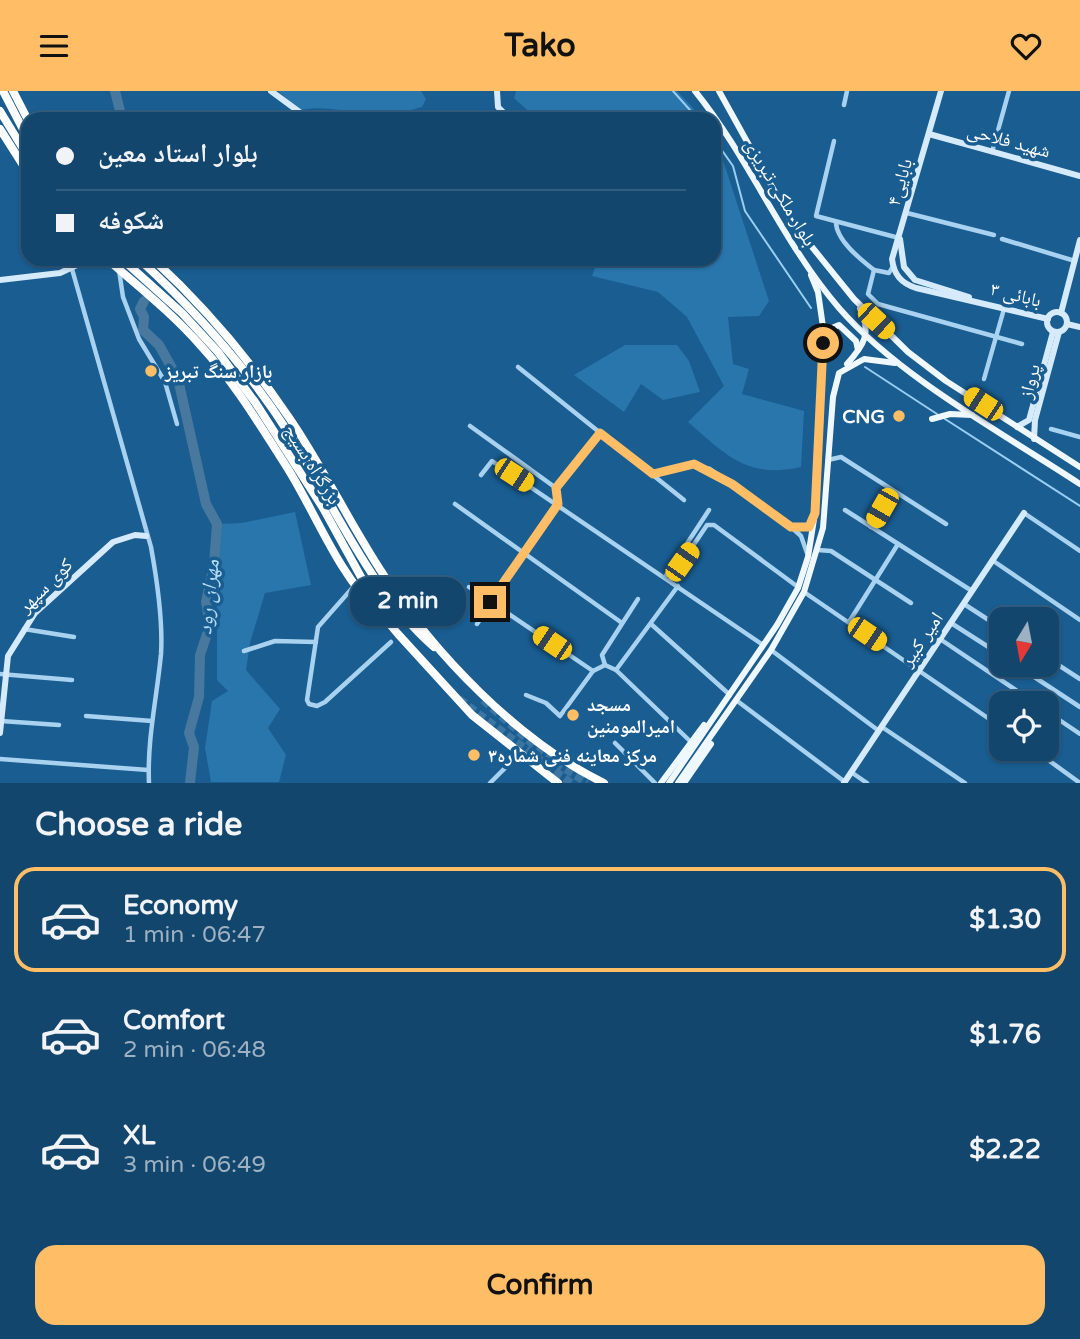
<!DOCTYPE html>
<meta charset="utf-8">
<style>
:root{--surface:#13466d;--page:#1c4d72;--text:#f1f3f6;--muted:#9db1c2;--line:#325e80;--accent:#ffbe66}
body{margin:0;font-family:"Varela Round","Noto Naskh Arabic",sans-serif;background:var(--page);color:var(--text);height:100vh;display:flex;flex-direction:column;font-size:26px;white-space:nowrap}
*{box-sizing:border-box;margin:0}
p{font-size:23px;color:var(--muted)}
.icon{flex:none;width:38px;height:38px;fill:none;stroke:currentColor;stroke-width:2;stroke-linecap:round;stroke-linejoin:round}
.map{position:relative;height:692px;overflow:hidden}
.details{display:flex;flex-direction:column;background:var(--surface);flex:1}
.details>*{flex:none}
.guide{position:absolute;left:21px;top:21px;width:700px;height:154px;border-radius:21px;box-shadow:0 2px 5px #0004,0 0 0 2px var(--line);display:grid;align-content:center;height:154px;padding:0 35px;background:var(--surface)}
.needle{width:46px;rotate:190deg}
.fabs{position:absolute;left:989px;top:516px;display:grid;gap:14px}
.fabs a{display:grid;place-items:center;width:70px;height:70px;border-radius:14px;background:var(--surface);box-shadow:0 2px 5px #0004,0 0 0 2px var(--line);font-size:35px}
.end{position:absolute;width:32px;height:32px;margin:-16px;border:9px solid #ffbe66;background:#111;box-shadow:0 0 0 4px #111}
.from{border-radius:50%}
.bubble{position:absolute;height:49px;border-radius:21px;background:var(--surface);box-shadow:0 2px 5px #0004,0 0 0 2px var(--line);font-size:23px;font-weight:700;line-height:49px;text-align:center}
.car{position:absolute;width:21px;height:42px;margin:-21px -10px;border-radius:9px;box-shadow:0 0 5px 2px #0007;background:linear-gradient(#f5c518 24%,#345 0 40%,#f5c518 0 76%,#345 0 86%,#f5c518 0)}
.guide b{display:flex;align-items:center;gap:24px;height:66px;font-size:26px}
.guide b+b{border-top:2px solid var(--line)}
.guide i{width:18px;height:18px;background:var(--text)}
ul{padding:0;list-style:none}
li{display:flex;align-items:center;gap:21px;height:105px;margin:0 14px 10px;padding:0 21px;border:4px solid transparent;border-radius:21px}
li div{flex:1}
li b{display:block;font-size:26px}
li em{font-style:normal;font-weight:700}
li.current{border-color:var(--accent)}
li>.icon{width:63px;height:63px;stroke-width:1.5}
h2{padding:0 35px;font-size:32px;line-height:84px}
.button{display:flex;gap:14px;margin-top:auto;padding:14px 35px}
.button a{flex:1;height:80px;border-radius:21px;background:var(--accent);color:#111;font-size:28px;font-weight:700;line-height:80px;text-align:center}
header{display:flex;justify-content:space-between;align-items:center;height:91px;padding:0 35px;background:var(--accent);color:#111;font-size:32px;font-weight:700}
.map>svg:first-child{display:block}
</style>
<header><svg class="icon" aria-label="menu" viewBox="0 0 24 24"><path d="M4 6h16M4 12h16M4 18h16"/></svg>Tako<svg class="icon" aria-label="heart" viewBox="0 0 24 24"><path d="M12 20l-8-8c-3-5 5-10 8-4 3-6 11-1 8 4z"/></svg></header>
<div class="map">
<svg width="1080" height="692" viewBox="0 0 1080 692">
<rect width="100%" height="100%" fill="#195d91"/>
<g fill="#2976ad">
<path d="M278 0H421L426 8 422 16 400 22 402 28C367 28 336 12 300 19Z"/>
<path d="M516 0H677L703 28H537L514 7Z"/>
<path d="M714 42 769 210 759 225 728 226 733 273 749 278 742 303 804 320 801 376C747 388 726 364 688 331L724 295 687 226 658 201 592 185 598 168H714Z"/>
<path d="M625 254H677L689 270 700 301 663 309 641 293 624 321 574 284Z"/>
<path d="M295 421 311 494 265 502 250 552 246 579 280 618 268 637 286 664 279 691H211L205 657 212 610 228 600 217 589V433L242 432Z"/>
</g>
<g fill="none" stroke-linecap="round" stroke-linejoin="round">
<g stroke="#9acef2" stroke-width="2">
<path d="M673 0 698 28"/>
<path d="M714 48 733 75 745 120 811 217"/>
<path d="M865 276 937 323"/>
<path d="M945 328 1080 415"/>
</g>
<g stroke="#48789d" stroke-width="10">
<path d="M115 0 122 28"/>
<path d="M144 210 140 218 144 226 143 239 159 254 178 288 206 413 217 433 214 473 206 511 210 534 200 564 199 606 189 642 194 656 190 692"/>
</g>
<g stroke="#3c75a2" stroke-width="8" stroke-dasharray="8 4" stroke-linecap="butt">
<path d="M459 608 571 692"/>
<path d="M483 609 547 666 587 692"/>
</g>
<g stroke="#a8d2ef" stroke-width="4.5">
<path d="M844 14 847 0"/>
<path d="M834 50 816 125 899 147"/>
<path d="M992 61 1009 0"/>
<path d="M907 122 994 144"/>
<path d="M836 131C836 149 860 168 874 179L868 203 878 213 1022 253"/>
<path d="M1002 148 1075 170"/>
<path d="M72 178 151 456C157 489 163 531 161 563 157 606 147 648 149 692"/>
<path d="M119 179 123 206 139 248 165 291 177 333"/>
<path d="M874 179 889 182 893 175"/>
<path d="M518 276 684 409"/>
<path d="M984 288 1004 218"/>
<path d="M470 335 556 397"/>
<path d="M1051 338 1080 346"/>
<path d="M828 369 841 366 946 433"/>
<path d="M654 382C675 376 689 371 710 378L791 436"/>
<path d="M481 384 492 370 763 554"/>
<path d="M455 413 622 532"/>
<path d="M845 419 972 500"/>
<path d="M1024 422 1080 460"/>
<path d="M871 436 892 399"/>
<path d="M818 459 831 460 911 512"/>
<path d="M807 462 801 445 791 436 800 438 812 433"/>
<path d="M992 469 1080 529"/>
<path d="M665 486 709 419"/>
<path d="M670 489 707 434H714L798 496"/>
<path d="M355 494 318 536 307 609 309 613 317 615 325 611 391 551"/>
<path d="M469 496 593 580 605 574"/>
<path d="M804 501 1001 636"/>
<path d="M638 508 602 564 605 574 616 579 678 495"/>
<path d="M964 513 1001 537"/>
<path d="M849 531 898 453"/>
<path d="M951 532 1001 564"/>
<path d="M477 533 558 413 556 397 600 342"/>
<path d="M651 533 730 604"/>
<path d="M24 538 74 546"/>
<path d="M940 548 1035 612"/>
<path d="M771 559 879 640"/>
<path d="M244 560 275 550 316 551"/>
<path d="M1046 566 1080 588"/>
<path d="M1016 574 1080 616"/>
<path d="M616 579 691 651"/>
<path d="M0 583 72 589"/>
<path d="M526 604 546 612 560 625 593 580"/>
<path d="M736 609 845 691"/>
<path d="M1046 620 1080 643"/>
<path d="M86 625 152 630"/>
<path d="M1 630 59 634"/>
<path d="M882 636 965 692"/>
<path d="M615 652 655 692"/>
<path d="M1033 658 1080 692"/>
<path d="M0 668 148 679"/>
<path d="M851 681 867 692"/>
<path d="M490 692 519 663"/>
</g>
<g stroke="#d5eafb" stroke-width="6">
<path d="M271 0 309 28"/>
<path d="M497 0 498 16 510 28"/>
<path d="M941 0 892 168C894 184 901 192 916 197L1048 228"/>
<path d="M929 43 1080 85"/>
<path d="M900 148 904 176 915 189 969 206"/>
<path d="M0 189 60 182 90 168"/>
<circle cx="1057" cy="231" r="10"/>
<path d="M1061 222 1080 149"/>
<path d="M1067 233 1080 236"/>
<path d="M1017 336 1029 329 1053 241"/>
<path d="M1034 348 1035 329 1059 241"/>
<path d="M0 642 8 565 35 522 113 451 135 444 146 445"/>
<path d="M844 692 1024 422"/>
</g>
<g stroke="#f0f8ff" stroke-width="6">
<path d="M695 0C750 68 782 151 839 217 899 286 1004 343 1080 393"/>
<path d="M719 0 791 130 854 208 908 261 946 290 1080 376"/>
<path d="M825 245 827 239 839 234 856 250 858 259"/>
<path d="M847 273C864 254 872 242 860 218"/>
<path d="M932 328 950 323 972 324"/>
<path d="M661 692 704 634"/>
<path d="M669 692 777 534 798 497 808 466 815 422 824 243 818 201 811 184"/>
<path d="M678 692 771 559 804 501 823 437 833 306 839 282 864 268 895 272"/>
<path d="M684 692 711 653"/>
</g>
<g stroke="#fff" stroke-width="8">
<path d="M3 0 28 48"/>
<path d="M13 0 28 29"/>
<path d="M0 20 28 66"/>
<path d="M0 38 28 82"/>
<path d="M107 168C139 196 173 223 201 255 235 292 261 336 288 378 315 421 339 484 376 518"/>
<path d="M122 168 182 222 218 261 255 311 323 417 382 524 398 543 472 624 558 692"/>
<path d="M139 168C196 220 246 275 288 341 334 413 369 499 434 556"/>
<path d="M153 168C206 217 250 269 290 328 324 378 350 433 383 483 433 562 519 651 604 692"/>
</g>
</g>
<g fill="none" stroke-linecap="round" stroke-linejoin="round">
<path stroke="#ffbe66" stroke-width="9" d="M490 511 558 413 556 397 600 342 653 383 694 373 732 393 791 436H809L815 422 823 252"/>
</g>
<g fill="#ffbe66" stroke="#195d91" stroke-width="2.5">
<circle cx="151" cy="280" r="7"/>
<circle cx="899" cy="325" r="7"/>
<circle cx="573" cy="624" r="7"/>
<circle cx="474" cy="664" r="7"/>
</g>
<g text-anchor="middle" stroke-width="7" stroke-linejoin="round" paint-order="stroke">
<g font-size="19" fill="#fff" stroke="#195d91">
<text transform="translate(1009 49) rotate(15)" y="7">شهید فلاحی</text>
<text transform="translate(899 91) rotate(-74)" y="7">بابایی۴</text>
<text transform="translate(781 101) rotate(59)" y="7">بلوار ملکى تبریزى</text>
<text transform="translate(1016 203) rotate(14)" y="7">بابائی ۳</text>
<text transform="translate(1029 290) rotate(-75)" y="7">پرواز</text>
<text transform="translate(313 373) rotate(58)" y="7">بزرگراه بسیج</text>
<text transform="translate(45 494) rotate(-45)" y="7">کوی سپهر</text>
<text transform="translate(921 548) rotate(-56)" y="7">امیر کبیر</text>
</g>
<g font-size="19" font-weight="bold" fill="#fff" stroke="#195d91" text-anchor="start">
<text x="165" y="287">بازار سنگ تبریز</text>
<text x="885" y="332" text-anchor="end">CNG</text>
<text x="587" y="620">مسجد<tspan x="587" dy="22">امیرالمومنین</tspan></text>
<text x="488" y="671">مرکز معاینه فنی شماره۳</text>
</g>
<g font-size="21" font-style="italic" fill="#b4dbf6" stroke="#195d91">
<text transform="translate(208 506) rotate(-84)" y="7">مهران رود</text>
</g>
</g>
</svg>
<div class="fabs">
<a><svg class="needle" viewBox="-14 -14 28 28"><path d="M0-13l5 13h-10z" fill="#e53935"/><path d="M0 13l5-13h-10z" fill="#9db1c2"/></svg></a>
<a><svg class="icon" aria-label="locate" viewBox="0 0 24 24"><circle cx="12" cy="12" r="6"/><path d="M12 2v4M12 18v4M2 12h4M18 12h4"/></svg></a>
</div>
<i class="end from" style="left:823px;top:252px"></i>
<i class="end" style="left:490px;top:511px"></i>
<div class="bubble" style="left:350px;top:486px;width:116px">2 min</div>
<i class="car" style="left:876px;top:230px;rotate:133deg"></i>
<i class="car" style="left:983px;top:313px;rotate:303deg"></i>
<i class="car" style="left:514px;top:384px;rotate:123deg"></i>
<i class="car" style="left:882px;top:417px;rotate:210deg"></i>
<i class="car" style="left:682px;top:471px;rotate:35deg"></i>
<i class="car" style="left:867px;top:543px;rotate:124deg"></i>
<i class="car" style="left:552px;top:552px;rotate:304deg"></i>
<div class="guide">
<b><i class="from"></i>بلوار استاد معین</b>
<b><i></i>شکوفه</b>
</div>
</div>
<section class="details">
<h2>Choose a ride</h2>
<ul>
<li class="current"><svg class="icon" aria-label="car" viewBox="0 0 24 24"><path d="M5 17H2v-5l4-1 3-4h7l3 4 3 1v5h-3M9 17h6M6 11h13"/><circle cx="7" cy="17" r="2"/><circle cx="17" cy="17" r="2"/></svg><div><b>Economy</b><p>1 min · 06:47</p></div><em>$1.30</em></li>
<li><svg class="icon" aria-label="car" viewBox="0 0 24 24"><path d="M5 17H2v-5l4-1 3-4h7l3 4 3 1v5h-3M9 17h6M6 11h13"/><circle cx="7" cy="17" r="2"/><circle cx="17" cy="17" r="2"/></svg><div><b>Comfort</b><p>2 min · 06:48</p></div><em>$1.76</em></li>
<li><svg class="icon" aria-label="car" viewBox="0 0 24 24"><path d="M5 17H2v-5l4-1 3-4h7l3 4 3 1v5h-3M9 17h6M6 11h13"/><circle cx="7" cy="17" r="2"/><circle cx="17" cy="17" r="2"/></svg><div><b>XL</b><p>3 min · 06:49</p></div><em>$2.22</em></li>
</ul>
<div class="button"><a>Confirm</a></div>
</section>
